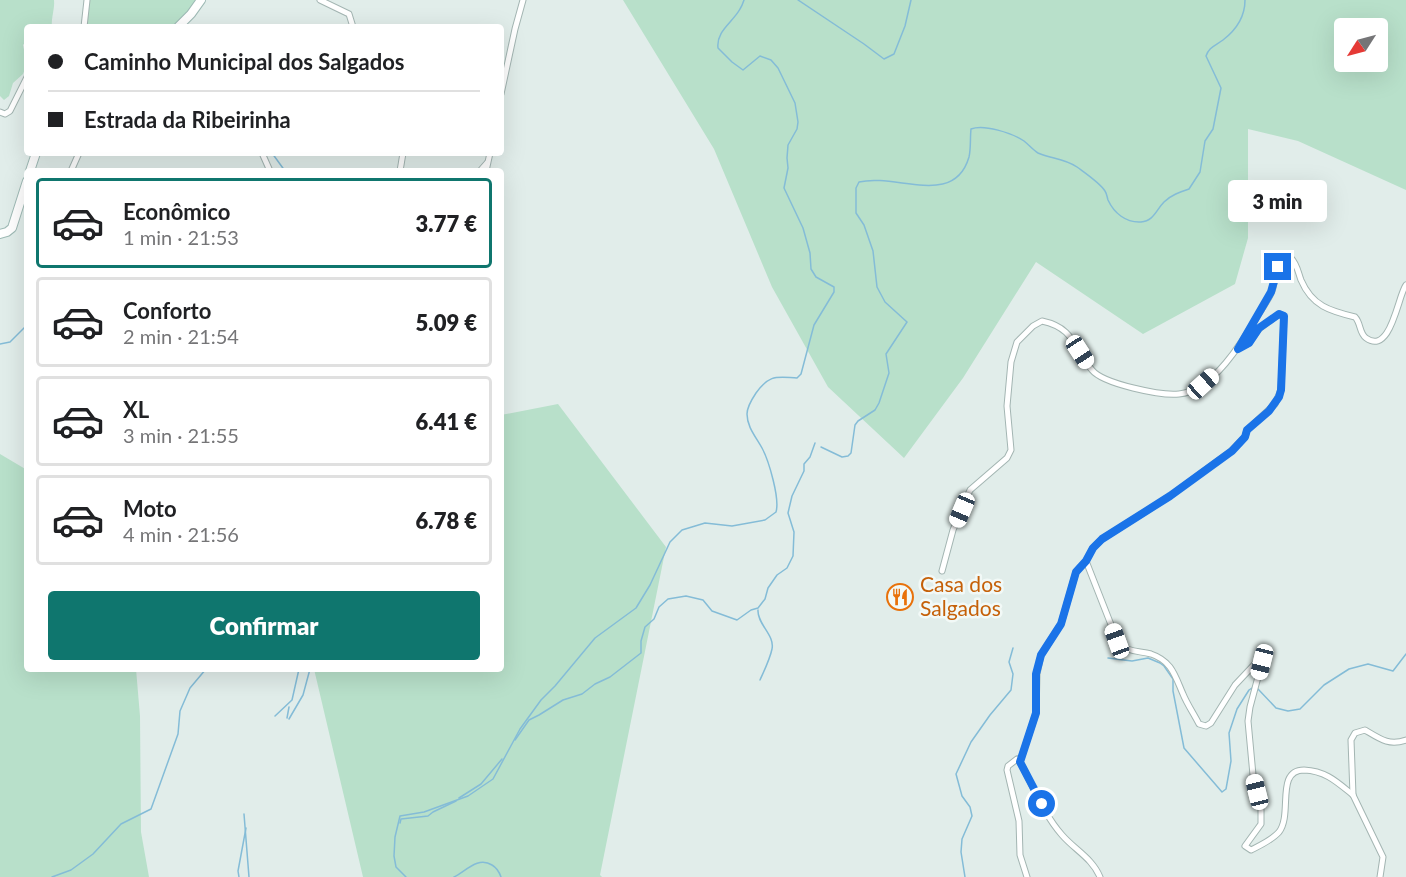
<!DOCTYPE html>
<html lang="pt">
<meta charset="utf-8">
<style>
:root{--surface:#fff;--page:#f2f2f2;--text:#202124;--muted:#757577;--line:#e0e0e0;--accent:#0f766e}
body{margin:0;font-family:Lato,sans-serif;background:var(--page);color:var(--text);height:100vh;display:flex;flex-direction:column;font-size:22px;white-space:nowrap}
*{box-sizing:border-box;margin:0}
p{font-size:20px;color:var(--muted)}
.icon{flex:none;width:33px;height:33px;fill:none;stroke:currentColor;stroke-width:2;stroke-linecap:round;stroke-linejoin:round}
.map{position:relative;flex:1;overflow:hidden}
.details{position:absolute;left:24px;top:168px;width:480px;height:504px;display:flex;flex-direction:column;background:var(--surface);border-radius:6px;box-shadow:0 6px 24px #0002}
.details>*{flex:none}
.top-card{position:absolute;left:24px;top:24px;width:480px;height:132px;border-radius:6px;box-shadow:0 6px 24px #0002;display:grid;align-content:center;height:132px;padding:0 24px;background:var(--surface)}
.needle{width:39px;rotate:234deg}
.controls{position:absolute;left:1334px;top:18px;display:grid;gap:12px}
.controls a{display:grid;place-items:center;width:54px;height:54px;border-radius:6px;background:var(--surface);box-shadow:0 6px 24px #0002;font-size:30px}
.end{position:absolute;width:27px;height:27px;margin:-14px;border:8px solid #1a73e8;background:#fff;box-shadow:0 0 0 3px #fff}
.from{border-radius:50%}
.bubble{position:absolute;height:42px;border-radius:6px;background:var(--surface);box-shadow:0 6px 24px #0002;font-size:20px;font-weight:800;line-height:42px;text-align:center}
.car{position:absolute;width:18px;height:36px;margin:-18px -9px;border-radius:8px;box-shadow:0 0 4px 2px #0007;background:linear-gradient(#fff 24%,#345 0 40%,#fff 0 76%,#345 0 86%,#fff 0)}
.top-card b{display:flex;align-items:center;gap:21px;height:57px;font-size:22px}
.top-card b+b{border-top:2px solid var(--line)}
.top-card i{width:15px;height:15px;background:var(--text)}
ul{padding:10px 0 0;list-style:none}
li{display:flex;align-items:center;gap:18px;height:90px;margin:0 12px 9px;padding:0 12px;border:3px solid var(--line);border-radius:6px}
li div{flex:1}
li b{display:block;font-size:22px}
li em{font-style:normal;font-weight:800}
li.current{border-color:var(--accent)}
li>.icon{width:54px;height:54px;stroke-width:1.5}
.button{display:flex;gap:12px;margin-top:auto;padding:12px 24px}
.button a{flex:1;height:69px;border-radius:6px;background:var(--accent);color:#fff;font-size:24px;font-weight:800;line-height:69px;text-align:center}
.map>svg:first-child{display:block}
</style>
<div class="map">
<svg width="1406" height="877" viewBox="0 0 1406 877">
<rect width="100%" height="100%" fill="#e1edea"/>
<g fill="#b8e0ca" fill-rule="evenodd">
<path d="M0 0H54C55 9 51 17 52 27H27V40L23 45 27 64 23 74 13 83 9 96 4 100 0 96Z"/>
<path d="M87 0H199L178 27H84Z"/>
<path d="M623 0H1406V190L1298 141 1248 129V238L1235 284 1143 334 1036 262 963 378 904 458 828 387 772 287 714 149ZM1377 28V62H1344V28Z"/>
<path d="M558 404 666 547 600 875 602 877H363L314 669H501V415Z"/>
<path d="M0 454 27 470V669H136L140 716 141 832 149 877H0Z"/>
</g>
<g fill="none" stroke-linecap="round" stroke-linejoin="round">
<g stroke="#84bcd7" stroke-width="1.5">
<path d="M798 0 864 44 884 59 894 54 905 26 911 0"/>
<path d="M272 153 285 171"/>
<path d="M0 344 10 342 27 325"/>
<path d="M821 447 842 457 848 456 851 453 855 425 858 421 875 410 879 403 889 373 886 354 907 322 885 302 877 287 873 251 864 225 856 213V188L859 182C897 173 954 208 969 157 971 149 970 138 971 129 984 124 1012 133 1024 141 1029 145 1033 150 1038 153 1052 159 1064 158 1077 167 1085 173 1100 183 1105 191 1107 194 1107 197 1108 200 1114 213 1126 223 1141 222 1154 221 1156 210 1164 202 1171 195 1180 192 1189 189L1200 172 1205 141 1213 129 1221 88 1206 56C1209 47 1215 46 1223 40 1236 30 1245 17 1245 0"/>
<path d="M758 610C757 624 775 635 772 649 770 659 764 671 760 680"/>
<path d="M1108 658 1132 661 1148 658 1160 663 1164 666 1173 679V691L1184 748 1222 792 1226 789 1231 761 1229 733 1237 709 1249 690 1252 688"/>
<path d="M1258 689 1276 708 1288 711 1300 709 1324 685 1349 669 1368 664 1393 671 1406 654"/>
<path d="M275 716 292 700 299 669"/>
<path d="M287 718 289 707"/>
<path d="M289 719 303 695 310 669"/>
<path d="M515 740 529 720 539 715 563 700 582 694 595 684 610 677 641 653V641L645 627 654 619 659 607 668 599 686 596 703 600 712 611 737 620 751 610 758 608 765 599 768 588 777 575 787 568 793 556 794 532 788 513 792 496 804 471V464L810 457 815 443"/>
<path d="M459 798 481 784 502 759"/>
<path d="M244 814 249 877"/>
<path d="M400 823 401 819 428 816 433 812 456 801"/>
<path d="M52 877 71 870 93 854 121 824 151 809 178 734 180 711 190 688 206 669"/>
<path d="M239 877 238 871 246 828"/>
<path d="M406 877 396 867 394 856 395 837 400 816 424 812 468 796 493 779 520 729 541 700 555 686 595 638 636 608 650 585 670 542 682 530 705 523 732 526 765 520 776 512C780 499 769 461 762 448 756 437 747 427 747 414 747 407 752 399 756 393 770 374 776 377 797 378L801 374 814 325 834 292V287L816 277 811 269 810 253 803 228 784 188 788 168 787 158 788 145 797 129 798 122 795 103 778 68 771 60 760 56 743 70 732 62 718 48C716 31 733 22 740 9 742 6 743 3 744 0"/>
<path d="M454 877C466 871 478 856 492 865 497 868 499 871 501 877"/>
<path d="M965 877 961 852 962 839 972 816 970 807 962 796 956 774 971 742 990 715 1011 690 1013 674 1009 662 1013 648"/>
</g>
<defs>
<g id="street">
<path d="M320 0 349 14 353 27"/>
<path d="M84 27 87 0"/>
<path d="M501 94 515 29 523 0"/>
<path d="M0 112 5 114 10 111 27 77"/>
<path d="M262 153 270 171"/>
<path d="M71 171 79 153"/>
<path d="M400 171 403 153"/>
<path d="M480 171 487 163"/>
<path d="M486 171 490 153"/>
<path d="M1086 561 1119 645C1129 652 1140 651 1151 654 1172 661 1175 676 1183 694 1187 704 1194 714 1199 724L1206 726 1211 723 1235 685 1267 651"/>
<path d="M942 571 953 530 970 490 1007 458 1011 450 1007 406 1011 362 1017 342 1033 326 1042 321C1075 328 1073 348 1092 370 1103 384 1162 396 1179 394 1213 391 1243 341 1258 315 1263 307 1269 299 1272 291 1275 283 1275 272 1279 265 1282 260 1286 259 1291 258 1297 264 1298 272 1301 280 1312 306 1330 311 1355 317 1361 323 1359 333 1366 338 1391 356 1398 295 1406 285"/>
<path d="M1267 651 1262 662 1250 707 1248 721 1253 775 1261 809V824L1245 846 1251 850C1261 845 1272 840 1279 832 1293 814 1275 770 1304 770 1326 771 1337 782 1353 795"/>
<path d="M1020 762 1017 759 1008 766 1007 770 1019 821 1020 855 1027 877"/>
<path d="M1100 877C1092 858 1075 850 1062 835 1044 815 1033 786 1020 762L1036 713 1037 674 1041 655 1061 624 1076 572 1086 561 1093 548 1102 539 1170 496 1231 451 1245 437 1247 430 1275 404 1281 390 1284 316 1279 314 1259 329 1249 343 1238 349"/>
<path d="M1380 877 1383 857 1353 795 1351 740 1355 733 1365 730C1380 739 1389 746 1406 740"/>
</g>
<g id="secondary">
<path d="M178 27 191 14 201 0"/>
<path d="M30 171 36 153"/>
<path d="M0 234 7 232 12 228 27 181"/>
</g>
</defs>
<use href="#street" stroke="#a3b5b2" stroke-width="7"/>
<use href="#secondary" stroke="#9ebab5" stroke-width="10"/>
<use href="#street" stroke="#fff" stroke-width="5"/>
<use href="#secondary" stroke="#fff" stroke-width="8"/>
</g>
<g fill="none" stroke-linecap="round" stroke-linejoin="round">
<path stroke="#1a73e8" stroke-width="8" d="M1042 804 1020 762 1036 713V674L1041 655 1061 624 1076 572 1086 561 1093 548 1102 539 1170 496 1232 451 1245 437 1247 430 1269 411 1279 397 1281 390 1284 316 1279 314 1259 328 1249 343 1238 349 1271 292 1278 267"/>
</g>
<defs>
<symbol id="restaurant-ring" viewBox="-11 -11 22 22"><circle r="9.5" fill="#f2f9f7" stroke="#e8710a" stroke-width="1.5"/><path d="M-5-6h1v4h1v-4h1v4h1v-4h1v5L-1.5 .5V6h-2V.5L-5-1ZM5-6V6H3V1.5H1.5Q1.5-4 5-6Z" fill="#e8710a"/></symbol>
</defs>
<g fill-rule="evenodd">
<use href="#restaurant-ring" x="885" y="582" width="30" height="30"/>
</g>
<g text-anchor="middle" stroke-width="5" stroke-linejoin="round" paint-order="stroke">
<g font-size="21" fill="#c56008" stroke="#f2f9f7" text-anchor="start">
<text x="920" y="592">Casa dos<tspan x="920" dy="24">Salgados</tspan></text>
</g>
</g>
</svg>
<div class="controls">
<a><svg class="needle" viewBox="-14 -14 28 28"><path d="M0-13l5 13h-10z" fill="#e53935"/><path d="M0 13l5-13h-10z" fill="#757577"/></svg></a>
</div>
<i class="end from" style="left:1042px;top:804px"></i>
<i class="end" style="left:1278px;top:267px"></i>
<div class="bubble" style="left:1228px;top:180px;width:99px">3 min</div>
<i class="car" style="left:1080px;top:352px;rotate:147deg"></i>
<i class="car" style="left:1203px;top:384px;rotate:48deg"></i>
<i class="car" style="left:962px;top:510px;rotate:203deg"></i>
<i class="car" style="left:1117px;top:641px;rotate:340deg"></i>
<i class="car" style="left:1262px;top:662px;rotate:194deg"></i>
<i class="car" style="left:1257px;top:792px;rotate:346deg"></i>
<div class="top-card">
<b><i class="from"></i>Caminho Municipal dos Salgados</b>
<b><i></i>Estrada da Ribeirinha</b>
</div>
<section class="details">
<ul>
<li class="current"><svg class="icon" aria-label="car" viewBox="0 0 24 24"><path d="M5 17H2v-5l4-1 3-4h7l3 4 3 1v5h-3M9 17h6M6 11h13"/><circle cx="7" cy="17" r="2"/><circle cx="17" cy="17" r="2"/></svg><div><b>Econômico</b><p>1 min · 21:53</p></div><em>3.77 €</em></li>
<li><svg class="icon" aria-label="car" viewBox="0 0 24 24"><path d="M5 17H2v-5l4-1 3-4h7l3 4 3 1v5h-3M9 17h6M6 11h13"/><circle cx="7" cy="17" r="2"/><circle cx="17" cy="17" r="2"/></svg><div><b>Conforto</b><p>2 min · 21:54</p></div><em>5.09 €</em></li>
<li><svg class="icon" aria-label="car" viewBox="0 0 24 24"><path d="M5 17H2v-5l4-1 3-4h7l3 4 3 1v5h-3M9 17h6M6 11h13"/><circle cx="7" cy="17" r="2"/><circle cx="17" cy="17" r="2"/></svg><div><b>XL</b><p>3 min · 21:55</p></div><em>6.41 €</em></li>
<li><svg class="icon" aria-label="car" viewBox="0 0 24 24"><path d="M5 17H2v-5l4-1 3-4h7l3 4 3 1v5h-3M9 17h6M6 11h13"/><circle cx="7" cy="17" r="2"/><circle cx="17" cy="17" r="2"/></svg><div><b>Moto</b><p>4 min · 21:56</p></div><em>6.78 €</em></li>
</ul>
<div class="button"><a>Confirmar</a></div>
</section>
</div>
